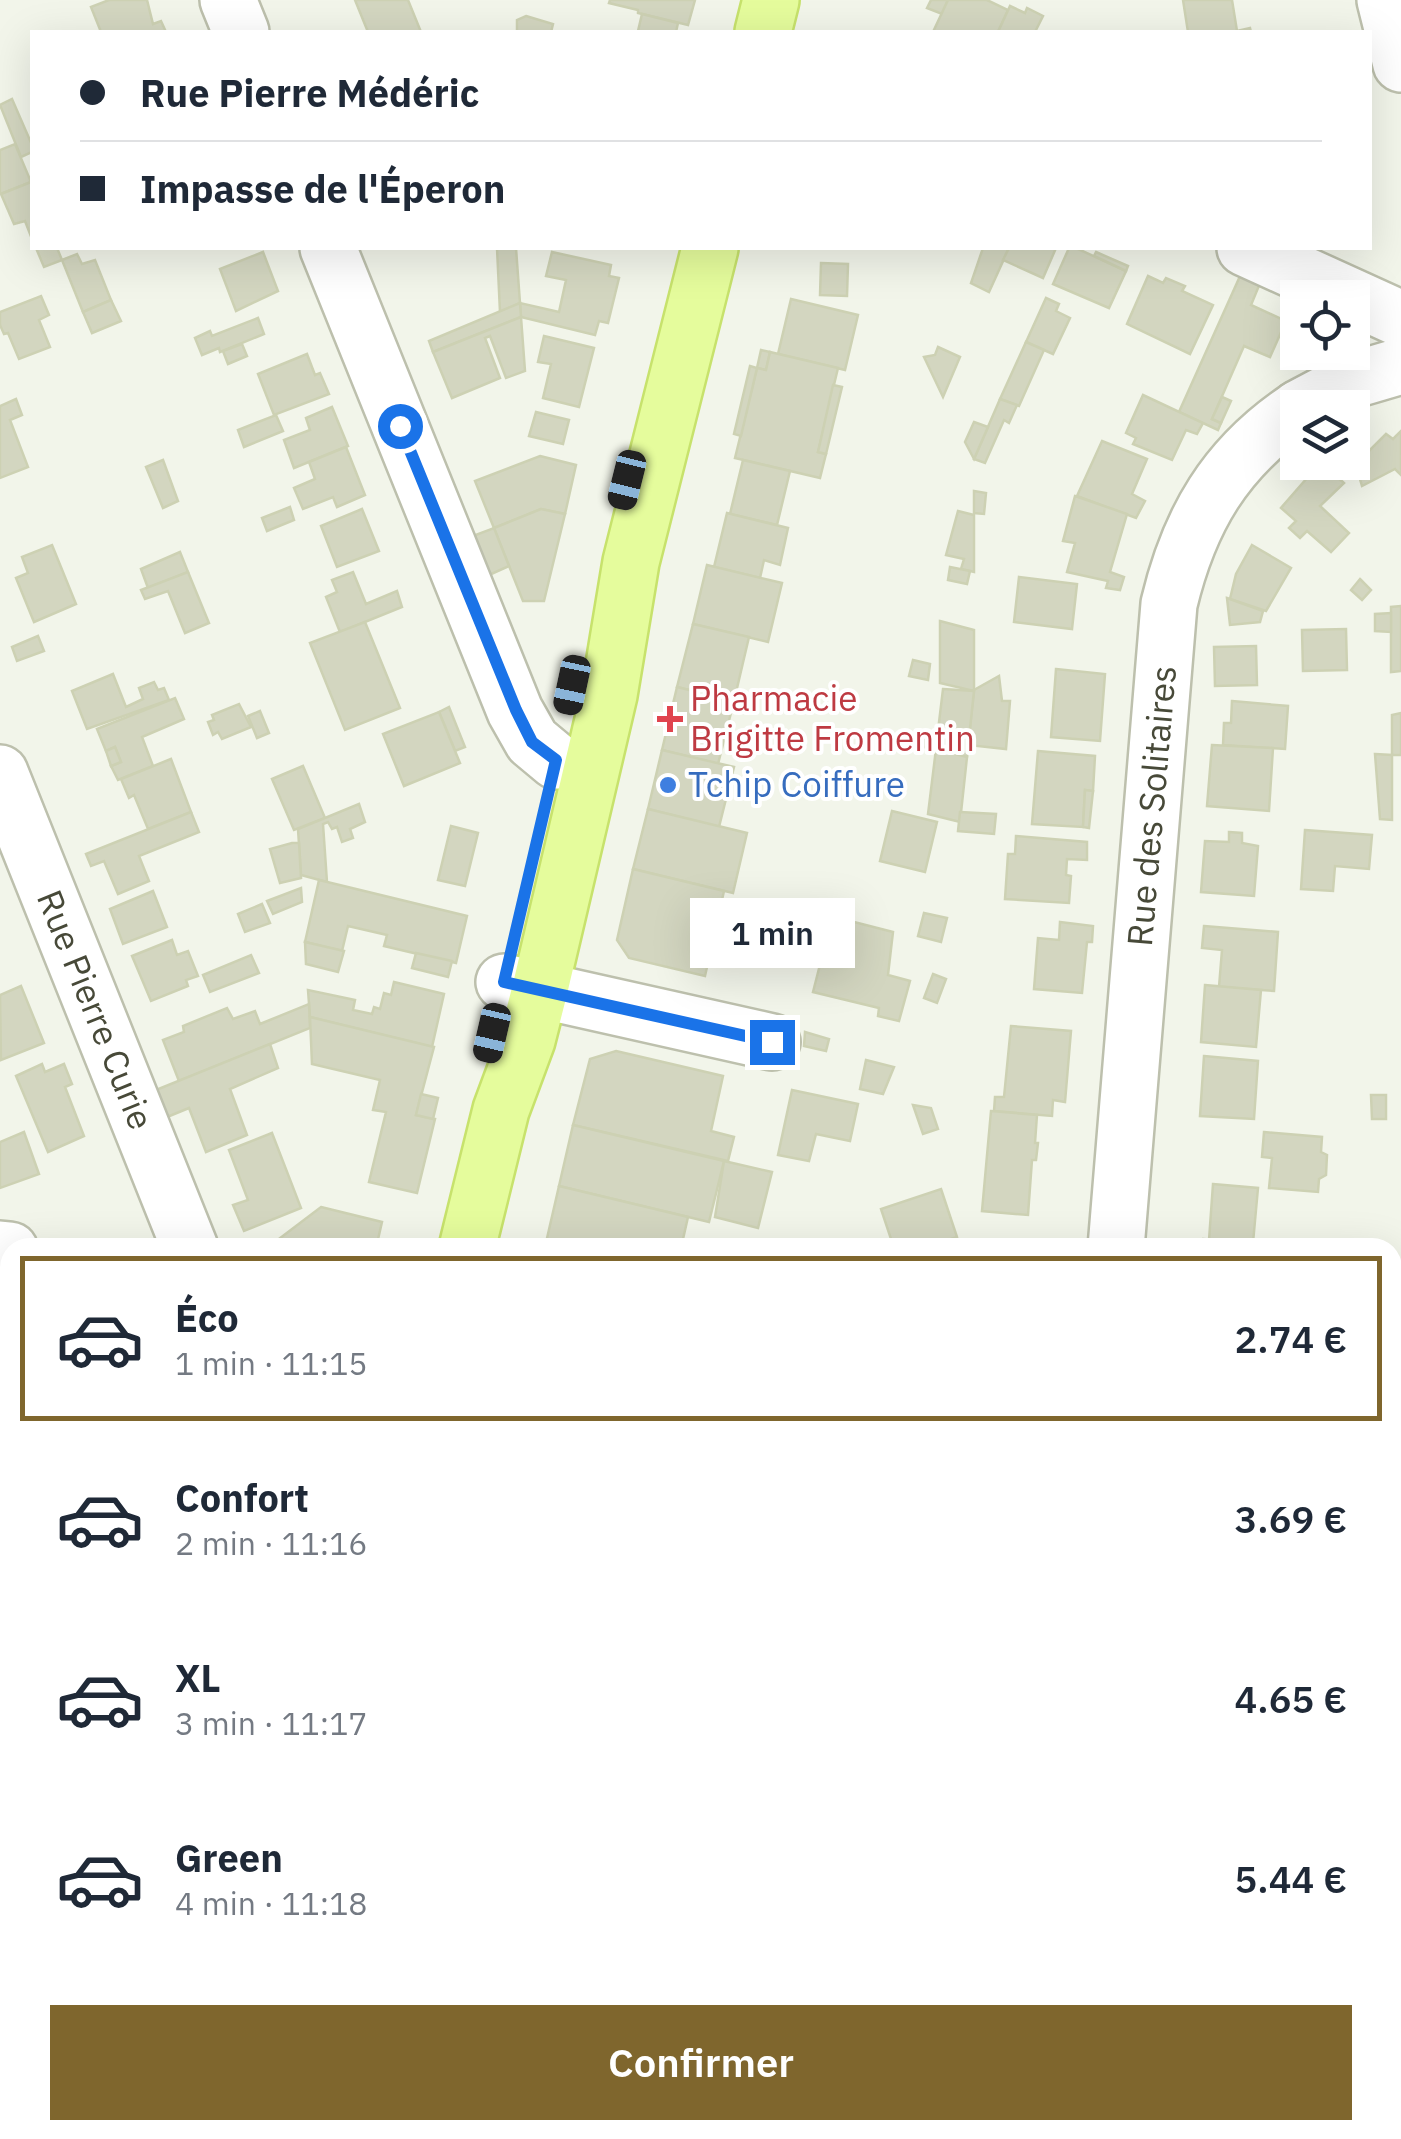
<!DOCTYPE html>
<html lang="fr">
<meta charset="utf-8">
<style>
:root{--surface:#fff;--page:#f6f6f7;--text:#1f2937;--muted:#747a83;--line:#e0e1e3;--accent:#7f662d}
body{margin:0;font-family:"IBM Plex Sans",sans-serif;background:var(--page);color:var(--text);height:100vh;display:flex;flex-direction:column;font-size:38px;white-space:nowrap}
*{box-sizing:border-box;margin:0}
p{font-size:32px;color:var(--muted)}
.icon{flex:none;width:55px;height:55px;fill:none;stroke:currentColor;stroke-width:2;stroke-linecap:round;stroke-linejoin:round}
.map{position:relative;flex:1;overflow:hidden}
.sheet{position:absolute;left:0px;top:1238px;width:1402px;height:902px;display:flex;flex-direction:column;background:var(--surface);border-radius:30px 30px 0 0;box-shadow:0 10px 40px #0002}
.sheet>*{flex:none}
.top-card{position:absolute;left:30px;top:30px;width:1342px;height:220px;border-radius:0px;box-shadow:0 10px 40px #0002;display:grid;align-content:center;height:220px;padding:0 50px;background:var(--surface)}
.tools{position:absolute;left:1280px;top:280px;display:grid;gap:20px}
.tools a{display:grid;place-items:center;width:90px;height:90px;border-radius:0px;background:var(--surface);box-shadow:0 10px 40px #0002;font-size:50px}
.end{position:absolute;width:45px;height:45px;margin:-22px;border:12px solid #1a73e8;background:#fff;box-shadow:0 0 0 5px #fff}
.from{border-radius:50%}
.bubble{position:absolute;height:70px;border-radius:0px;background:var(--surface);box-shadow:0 10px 40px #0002;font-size:32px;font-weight:600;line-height:70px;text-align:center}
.car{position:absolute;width:30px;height:60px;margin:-30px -15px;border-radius:12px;box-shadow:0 0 8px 2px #0007;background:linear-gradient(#222 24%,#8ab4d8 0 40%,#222 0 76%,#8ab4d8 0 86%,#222 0)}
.top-card b{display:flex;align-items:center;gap:35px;height:95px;font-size:38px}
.top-card b+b{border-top:2px solid var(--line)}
.top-card i{width:25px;height:25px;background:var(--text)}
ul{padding:18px 0 0;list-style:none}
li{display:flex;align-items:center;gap:30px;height:165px;margin:0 20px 15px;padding:0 30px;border:5px solid transparent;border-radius:0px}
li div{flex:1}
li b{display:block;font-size:38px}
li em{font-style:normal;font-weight:600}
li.current{border-color:var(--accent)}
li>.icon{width:90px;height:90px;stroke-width:1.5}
.primary-button{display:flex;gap:20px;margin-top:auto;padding:20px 50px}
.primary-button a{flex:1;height:115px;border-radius:0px;background:var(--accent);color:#fff;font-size:40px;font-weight:600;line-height:115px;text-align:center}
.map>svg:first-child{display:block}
</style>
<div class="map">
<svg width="1401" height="2139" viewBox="0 0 1401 2139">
<rect width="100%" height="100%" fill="#f2f5ea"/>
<g fill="#b6e8b4">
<path d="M0 1502 10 1503V1607L0 1606Z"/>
<path d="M0 1655H10V1749L0 1748Z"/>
<path d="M41 2130H181L172 2139H41Z"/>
</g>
<path fill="#a9aeef" d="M10 1754V2130H41V2139H0V1887Z"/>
<g fill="#d3d6c0" stroke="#cdd1b3" stroke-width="2.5">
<path d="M109 0H147L153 24 161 21 166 32H101L91 7Z"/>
<path d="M355 0H408L421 32H368Z"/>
<path d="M610 0H695L688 25 638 13V10L609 3Z"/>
<path d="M931 0H948L942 14 927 8Z"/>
<path d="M948 0H987L1008 10 998 32H933Z"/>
<path d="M1183 0H1232L1237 31 1250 28 1251 32H1188Z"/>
<path d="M1010 6 1025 13 1027 8 1043 16 1035 32H998Z"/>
<path d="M642 14 678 23 676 32 638 31Z"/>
<path d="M526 16 553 24 551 32H517V20Z"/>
<path d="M12 99 32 145V152L21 157 0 105Z"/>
<path d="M15 144 31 182 0 194V150Z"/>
<path d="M31 182 32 186V239L25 221 14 224 1 194Z"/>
<path d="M36 248H57L62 260 44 267Z"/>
<path d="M497 248H516L520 303 500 312Z"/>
<path d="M983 248H1009L989 292 971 283Z"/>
<path d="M1009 248H1056L1043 278 1003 260Z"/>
<path d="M1069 248H1076L1126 271 1109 308 1053 284Z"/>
<path d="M263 252 278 291 236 311 220 269Z"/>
<path d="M552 252 611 265 609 276 619 278 608 323 599 321 595 335 521 317 520 303 559 312 566 280 546 276Z"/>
<path d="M1096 252 1128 266 1126 271 1094 256Z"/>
<path d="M77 254 82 264 95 260 111 300 83 312 62 260Z"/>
<path d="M821 263 848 264 847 296 820 295Z"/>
<path d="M1241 274 1260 283 1251 305 1286 321 1270 357 1244 346 1212 419 1221 423 1218 430 1179 412Z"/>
<path d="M1148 276 1163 283 1166 278 1185 286 1182 291 1213 305 1190 354 1127 324Z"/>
<path d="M41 296 49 315 39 320 50 347 19 359 8 333 4 334 0 325V312Z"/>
<path d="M1046 298 1059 304 1056 311 1070 318 1053 354 1026 342Z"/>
<path d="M791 299 858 315 845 370 778 354Z"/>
<path d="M111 300 121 321 92 333 83 312Z"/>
<path d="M520 303 521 317 433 352 429 341Z"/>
<path d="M521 317 525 371 506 378 490 336 485 338 500 378 452 398 433 352Z"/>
<path d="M258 318 264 334 220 352 219 348 202 355 195 338 210 331 212 336Z"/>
<path d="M544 336 594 348 579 407 543 398 551 364 538 362Z"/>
<path d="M1026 342 1044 350 1019 406 1000 399Z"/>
<path d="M242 344 247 356 228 364 223 351Z"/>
<path d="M938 347 960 357 943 397 924 357 935 355Z"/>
<path d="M761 350 770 352 766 370 757 368Z"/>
<path d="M770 352 838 368 818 452 826 454 820 478 735 458 757 368 766 370Z"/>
<path d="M307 354 315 375 320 373 329 394 274 415 258 374Z"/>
<path d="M750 366 757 368 741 436 734 434Z"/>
<path d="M833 385 842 387 826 454 818 452Z"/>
<path d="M1143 395 1203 423 1197 434 1186 430 1172 460 1133 444 1136 438 1126 433Z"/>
<path d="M1222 397 1231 401 1221 423 1212 419Z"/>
<path d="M16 399 22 415 10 420 28 467 0 478V406Z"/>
<path d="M1000 399 1017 405 1009 423 1004 420 985 463 974 459Z"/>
<path d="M332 407 348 446 294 468 284 440 310 430 306 418Z"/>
<path d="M536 412 569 420 563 444 529 436Z"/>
<path d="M276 415 283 431 244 447 238 430Z"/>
<path d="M974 422 988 427 974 459 965 442Z"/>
<path d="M1401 431V475L1395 469 1362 486 1354 459 1368 452 1386 434 1393 439Z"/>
<path d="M1102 441 1147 459 1132 494 1145 501 1136 518 1077 496Z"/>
<path d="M346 447 365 495 337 507 333 497 303 509 294 488 315 479 309 462Z"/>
<path d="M540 456 576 465 565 514 541 509 494 528 475 481Z"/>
<path d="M163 460 178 501 163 508 146 467Z"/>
<path d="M743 460 790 471 777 525 730 514Z"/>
<path d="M1321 462 1344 483 1320 506 1349 533 1331 552 1307 531 1300 538 1289 528 1296 521 1281 508Z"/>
<path d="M974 491 986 493 984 514 974 513Z"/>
<path d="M1075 496 1127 514 1110 572 1124 577 1120 590 1106 588 1108 581 1067 572 1075 543 1063 541Z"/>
<path d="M290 507 294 520 267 531 262 518Z"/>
<path d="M362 509 379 551 337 567 321 526Z"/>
<path d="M541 509 565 514 544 601H523L494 528Z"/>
<path d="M958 511 974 515V572L961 569 964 559 946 555Z"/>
<path d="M727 513 788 528 780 565 764 560 760 578 714 567Z"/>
<path d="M494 528 509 566 489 575 473 536Z"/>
<path d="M52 545 76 604 34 622 16 578 28 573 22 557Z"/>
<path d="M1252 545 1291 568 1266 611 1230 599 1236 574Z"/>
<path d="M180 552 188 572 148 588 141 569Z"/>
<path d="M707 565 782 583 768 642 693 624Z"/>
<path d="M950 567 970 571 967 584 948 580Z"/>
<path d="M188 572 209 623 185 633 168 591 145 599 141 590Z"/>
<path d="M353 572 366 604 397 591 402 607 340 632 326 597 337 592 332 580Z"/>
<path d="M1019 577 1077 584 1072 629 1014 622Z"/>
<path d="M1360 579 1371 590 1362 600 1351 590Z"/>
<path d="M1227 598 1263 611 1260 622 1230 625Z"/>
<path d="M1401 606V671L1391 672V607Z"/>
<path d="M1391 613V632L1375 631V614Z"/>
<path d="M940 621 974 630V691L940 683Z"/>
<path d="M365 622 400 708 345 730 310 643Z"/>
<path d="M693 624 749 637 734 701 677 687Z"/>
<path d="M1346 629 1347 670 1303 671 1302 630Z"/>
<path d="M38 636 44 651 17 661 12 647Z"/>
<path d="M1256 646 1257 685 1215 686 1214 647Z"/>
<path d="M913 660 930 664 928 680 909 676Z"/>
<path d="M1056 669 1105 674 1100 741 1051 737Z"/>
<path d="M113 674 126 707 143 699 139 688 154 682 158 690 164 688 169 700 87 729 72 691Z"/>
<path d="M999 676 1002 701H1010L1006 749 968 745 974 690Z"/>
<path d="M677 687 734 701 718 764 662 750Z"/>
<path d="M943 689 974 691 967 757 907 743 909 732 937 739Z"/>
<path d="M175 698 184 719 142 737 153 766 118 780 111 766 121 762 115 747 106 751 97 729Z"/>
<path d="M1232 701 1288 706 1285 749 1223 745 1224 723H1231Z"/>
<path d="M239 704 251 727 222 739 218 732 213 735 208 722 214 720 212 715Z"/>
<path d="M449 707 465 747 455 751 439 712Z"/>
<path d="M260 711 269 733 257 738 248 716Z"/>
<path d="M439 712 460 763 404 786 383 734Z"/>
<path d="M1401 713V755H1392V715Z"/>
<path d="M1212 745 1273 748 1269 811 1207 806Z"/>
<path d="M115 747 121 762 111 766 106 751Z"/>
<path d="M936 749 967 757 960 822 928 814Z"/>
<path d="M662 750 734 767 719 827 648 809Z"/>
<path d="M1038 751 1095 756 1093 791 1085 790 1083 827 1032 824Z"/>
<path d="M1375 754 1392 755V820L1380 819Z"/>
<path d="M171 759 191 812 148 829 134 795 129 798 121 779Z"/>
<path d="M303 766 325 818 294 830 272 779Z"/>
<path d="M1085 790 1093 791 1089 828 1083 827Z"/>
<path d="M359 804 365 822 350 829 353 838 342 842 337 827 332 829 328 822 323 824 327 882 301 875 298 829Z"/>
<path d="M648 809 747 833 733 893 633 869Z"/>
<path d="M892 811 937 822 925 872 880 861Z"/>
<path d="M191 812 199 832 139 856 149 881 118 894 104 861 91 866 86 854Z"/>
<path d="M960 812 996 814 994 834 958 831Z"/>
<path d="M451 826 478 833 465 886 438 880Z"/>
<path d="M1305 830 1372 835 1369 869 1335 866 1333 891 1301 889Z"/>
<path d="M1229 832 1242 833V843L1258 846 1254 896 1201 892 1205 841 1229 842Z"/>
<path d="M1016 836 1087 842V860L1067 859 1066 875 1071 876 1069 903 1005 899 1008 854H1015Z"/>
<path d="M292 843H299L301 878 280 883 270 849Z"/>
<path d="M633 869 724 891 705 976 629 958 617 940Z"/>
<path d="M319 880 467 916 456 963 384 946 387 935 348 926 342 951 305 942Z"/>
<path d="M301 888 302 902 273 914 267 901Z"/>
<path d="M153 891 167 927 123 944 110 909Z"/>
<path d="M262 904 270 923 245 932 238 914Z"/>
<path d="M924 913 947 918 941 942 918 936Z"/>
<path d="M854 922 893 932 888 975 910 981 899 1021 878 1016 879 1008 813 992 824 949 844 954Z"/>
<path d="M1060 922 1093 926 1092 942H1087L1082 993 1034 989 1038 938 1059 940Z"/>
<path d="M1204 926 1278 932 1274 991 1219 987 1222 950 1202 948Z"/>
<path d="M172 940 177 955 188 951 198 976 186 980 188 986 151 1001 132 956Z"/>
<path d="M305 942 344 951 338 972 306 964Z"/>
<path d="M416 953 452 961 448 977 412 968Z"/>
<path d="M251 955 259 973 210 992 203 975Z"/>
<path d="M933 974 946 979 937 1003 924 998Z"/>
<path d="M394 982 444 994 432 1047 310 1017 308 990 355 1000 353 1010 372 1014 374 1007 380 1009 384 993 391 995Z"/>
<path d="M1205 985 1261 990 1256 1047 1201 1042Z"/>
<path d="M21 986 44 1043 1 1060 0 995Z"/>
<path d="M309 1004 310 1028 179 1081 163 1040 184 1032 183 1026 227 1008 233 1019 255 1011 260 1024Z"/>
<path d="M310 1017 434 1047 416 1115 435 1119 417 1193 369 1182 386 1112 373 1110 380 1080 312 1064Z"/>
<path d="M1011 1026 1071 1031 1065 1102 1053 1100 1052 1116 994 1111 995 1097H1004Z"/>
<path d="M805 1032 829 1039 826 1051 804 1046Z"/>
<path d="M270 1044 278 1068 230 1089 247 1135 206 1152 189 1108 167 1117 156 1090Z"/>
<path d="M616 1051 723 1076 711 1131 734 1137 728 1161 573 1125 590 1059Z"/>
<path d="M1204 1056 1258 1061 1254 1119 1200 1116Z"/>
<path d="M866 1060 894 1067 883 1094 860 1089Z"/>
<path d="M42 1064 45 1072 64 1064 72 1084 65 1087 84 1136 48 1152 16 1076Z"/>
<path d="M792 1090 858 1104 850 1141 816 1134 809 1161 778 1155Z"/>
<path d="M421 1094 438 1098 433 1119 416 1115Z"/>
<path d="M1371 1095H1386V1119H1372Z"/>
<path d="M913 1105 931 1108 938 1129 923 1134Z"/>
<path d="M991 1111 1037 1115 1035 1143H1038L1036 1160H1032L1028 1215 982 1211Z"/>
<path d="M573 1125 724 1161 709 1222 559 1186Z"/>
<path d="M24 1132 39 1174 0 1188V1142Z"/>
<path d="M1264 1132 1322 1137 1321 1152 1327 1155 1326 1175 1319 1179 1318 1192 1269 1188 1272 1158 1262 1157Z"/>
<path d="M272 1133 301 1208 244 1231 233 1205 248 1200 229 1150Z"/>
<path d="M724 1161 772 1172 758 1228 715 1217Z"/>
<path d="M1213 1184 1258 1188 1253 1243 1209 1240Z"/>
<path d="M559 1186 688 1217 681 1248 545 1247Z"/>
<path d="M941 1189 957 1237 925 1248H894L881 1209Z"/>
<path d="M321 1207 382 1222 376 1248H267Z"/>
<path d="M1203 1239 1253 1243V1248H1202Z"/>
<path d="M0 1301 10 1302V1335H0Z"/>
<path d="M1401 1357V1383L1397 1386 1392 1380V1364Z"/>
<path d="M0 1425 10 1426 6 1481H0Z"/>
<path d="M1401 1530V1573L1392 1561V1533Z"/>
<rect x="692" y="2130" width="160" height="9"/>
</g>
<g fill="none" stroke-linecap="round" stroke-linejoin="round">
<path stroke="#d0d3c6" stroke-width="55" stroke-dasharray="55 28" stroke-linecap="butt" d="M759 2139 761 2130"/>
<defs>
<g id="minor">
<path d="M228 0 241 32"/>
<path d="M1385 0 1401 64"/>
<path d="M328 248 515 711 532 741 556 761"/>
<path d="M1245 248 1401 319"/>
<path d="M1299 408 1350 381 1401 366"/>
<path d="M0 773 190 1248"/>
<path d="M504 982 772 1042"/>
<path d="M1116 1248 1169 604C1189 520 1225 458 1298 409"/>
<path d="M0 1249 10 1250"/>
<path d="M1150 2139 1152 2130"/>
</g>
<g id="major">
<path d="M763 32 771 0"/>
<path d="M467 1248 501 1110 527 1040 540 989 609 695 631 562 710 248"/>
<path d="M1392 1659 1401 1653"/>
<path d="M198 2139 202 2130"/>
<path d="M267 2139V2130"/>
<path d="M389 2139 404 2130"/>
<path d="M456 2139 472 2130"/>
</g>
</defs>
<use href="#minor" stroke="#bdc0ad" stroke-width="60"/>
<use href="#major" stroke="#c7e26c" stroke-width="60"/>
<g stroke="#bcc29e" stroke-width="6" stroke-dasharray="5 5" stroke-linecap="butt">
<path d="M0 1572H10"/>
<path d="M49 2139V2130"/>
<path d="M144 2139 150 2130"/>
</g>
<use href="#minor" stroke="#fff" stroke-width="55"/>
<use href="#major" stroke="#e5fc9c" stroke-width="55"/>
</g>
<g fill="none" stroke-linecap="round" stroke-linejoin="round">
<path stroke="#1a73e8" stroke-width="12" d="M400 426 516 710 532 742 556 760 504 982 772 1042"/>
</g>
<path fill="#e0444e" stroke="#fff" stroke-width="4" d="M665 704h10v10h10v10h-10v10h-10v-10h-10v-10h10z"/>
<circle fill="#3f7fe0" stroke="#fff" stroke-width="4" cx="668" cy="785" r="10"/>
<g text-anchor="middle" stroke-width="8" stroke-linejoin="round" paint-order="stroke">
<g font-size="35" fill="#be3a42" stroke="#fff" text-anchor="start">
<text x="690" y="711">Pharmacie<tspan x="690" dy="40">Brigitte Fromentin</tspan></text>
</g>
<g font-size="35" fill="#366cbe" stroke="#fff" text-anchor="start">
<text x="688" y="797">Tchip Coiffure</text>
</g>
<g font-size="35" fill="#474938" stroke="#fff">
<text transform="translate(1152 806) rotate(-85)" y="12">Rue des Solitaires</text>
<text transform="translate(95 1010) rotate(68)" y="12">Rue Pierre Curie</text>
</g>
</g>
</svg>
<div class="tools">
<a><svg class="icon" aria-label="locate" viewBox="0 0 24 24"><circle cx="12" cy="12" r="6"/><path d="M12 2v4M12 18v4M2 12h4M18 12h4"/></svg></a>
<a><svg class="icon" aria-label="layers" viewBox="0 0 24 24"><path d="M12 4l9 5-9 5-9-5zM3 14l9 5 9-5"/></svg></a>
</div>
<i class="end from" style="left:400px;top:426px"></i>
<i class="end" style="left:772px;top:1042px"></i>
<div class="bubble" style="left:690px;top:898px;width:165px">1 min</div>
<i class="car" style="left:627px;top:480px;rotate:194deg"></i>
<i class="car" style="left:572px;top:685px;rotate:192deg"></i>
<i class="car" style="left:492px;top:1033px;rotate:193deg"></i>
<div class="top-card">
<b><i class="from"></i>Rue Pierre Médéric</b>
<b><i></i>Impasse de l'Éperon</b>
</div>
<section class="sheet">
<ul>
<li class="current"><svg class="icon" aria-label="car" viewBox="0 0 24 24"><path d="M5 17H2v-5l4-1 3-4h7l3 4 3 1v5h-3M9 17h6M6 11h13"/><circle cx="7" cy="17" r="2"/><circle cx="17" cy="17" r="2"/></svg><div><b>Éco</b><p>1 min · 11:15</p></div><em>2.74 €</em></li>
<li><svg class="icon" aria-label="car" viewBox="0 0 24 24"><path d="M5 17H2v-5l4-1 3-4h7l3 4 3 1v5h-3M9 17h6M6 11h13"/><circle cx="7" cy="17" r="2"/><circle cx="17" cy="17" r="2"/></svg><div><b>Confort</b><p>2 min · 11:16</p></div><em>3.69 €</em></li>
<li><svg class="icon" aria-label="car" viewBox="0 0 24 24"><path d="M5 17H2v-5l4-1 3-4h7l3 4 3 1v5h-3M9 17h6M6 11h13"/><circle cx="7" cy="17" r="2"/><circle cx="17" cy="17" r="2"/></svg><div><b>XL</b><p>3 min · 11:17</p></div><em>4.65 €</em></li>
<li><svg class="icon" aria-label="car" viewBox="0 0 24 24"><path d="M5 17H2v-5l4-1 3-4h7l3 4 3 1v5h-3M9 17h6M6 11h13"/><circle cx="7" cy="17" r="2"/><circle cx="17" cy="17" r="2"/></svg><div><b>Green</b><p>4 min · 11:18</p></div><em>5.44 €</em></li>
</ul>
<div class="primary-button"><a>Confirmer</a></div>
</section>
</div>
